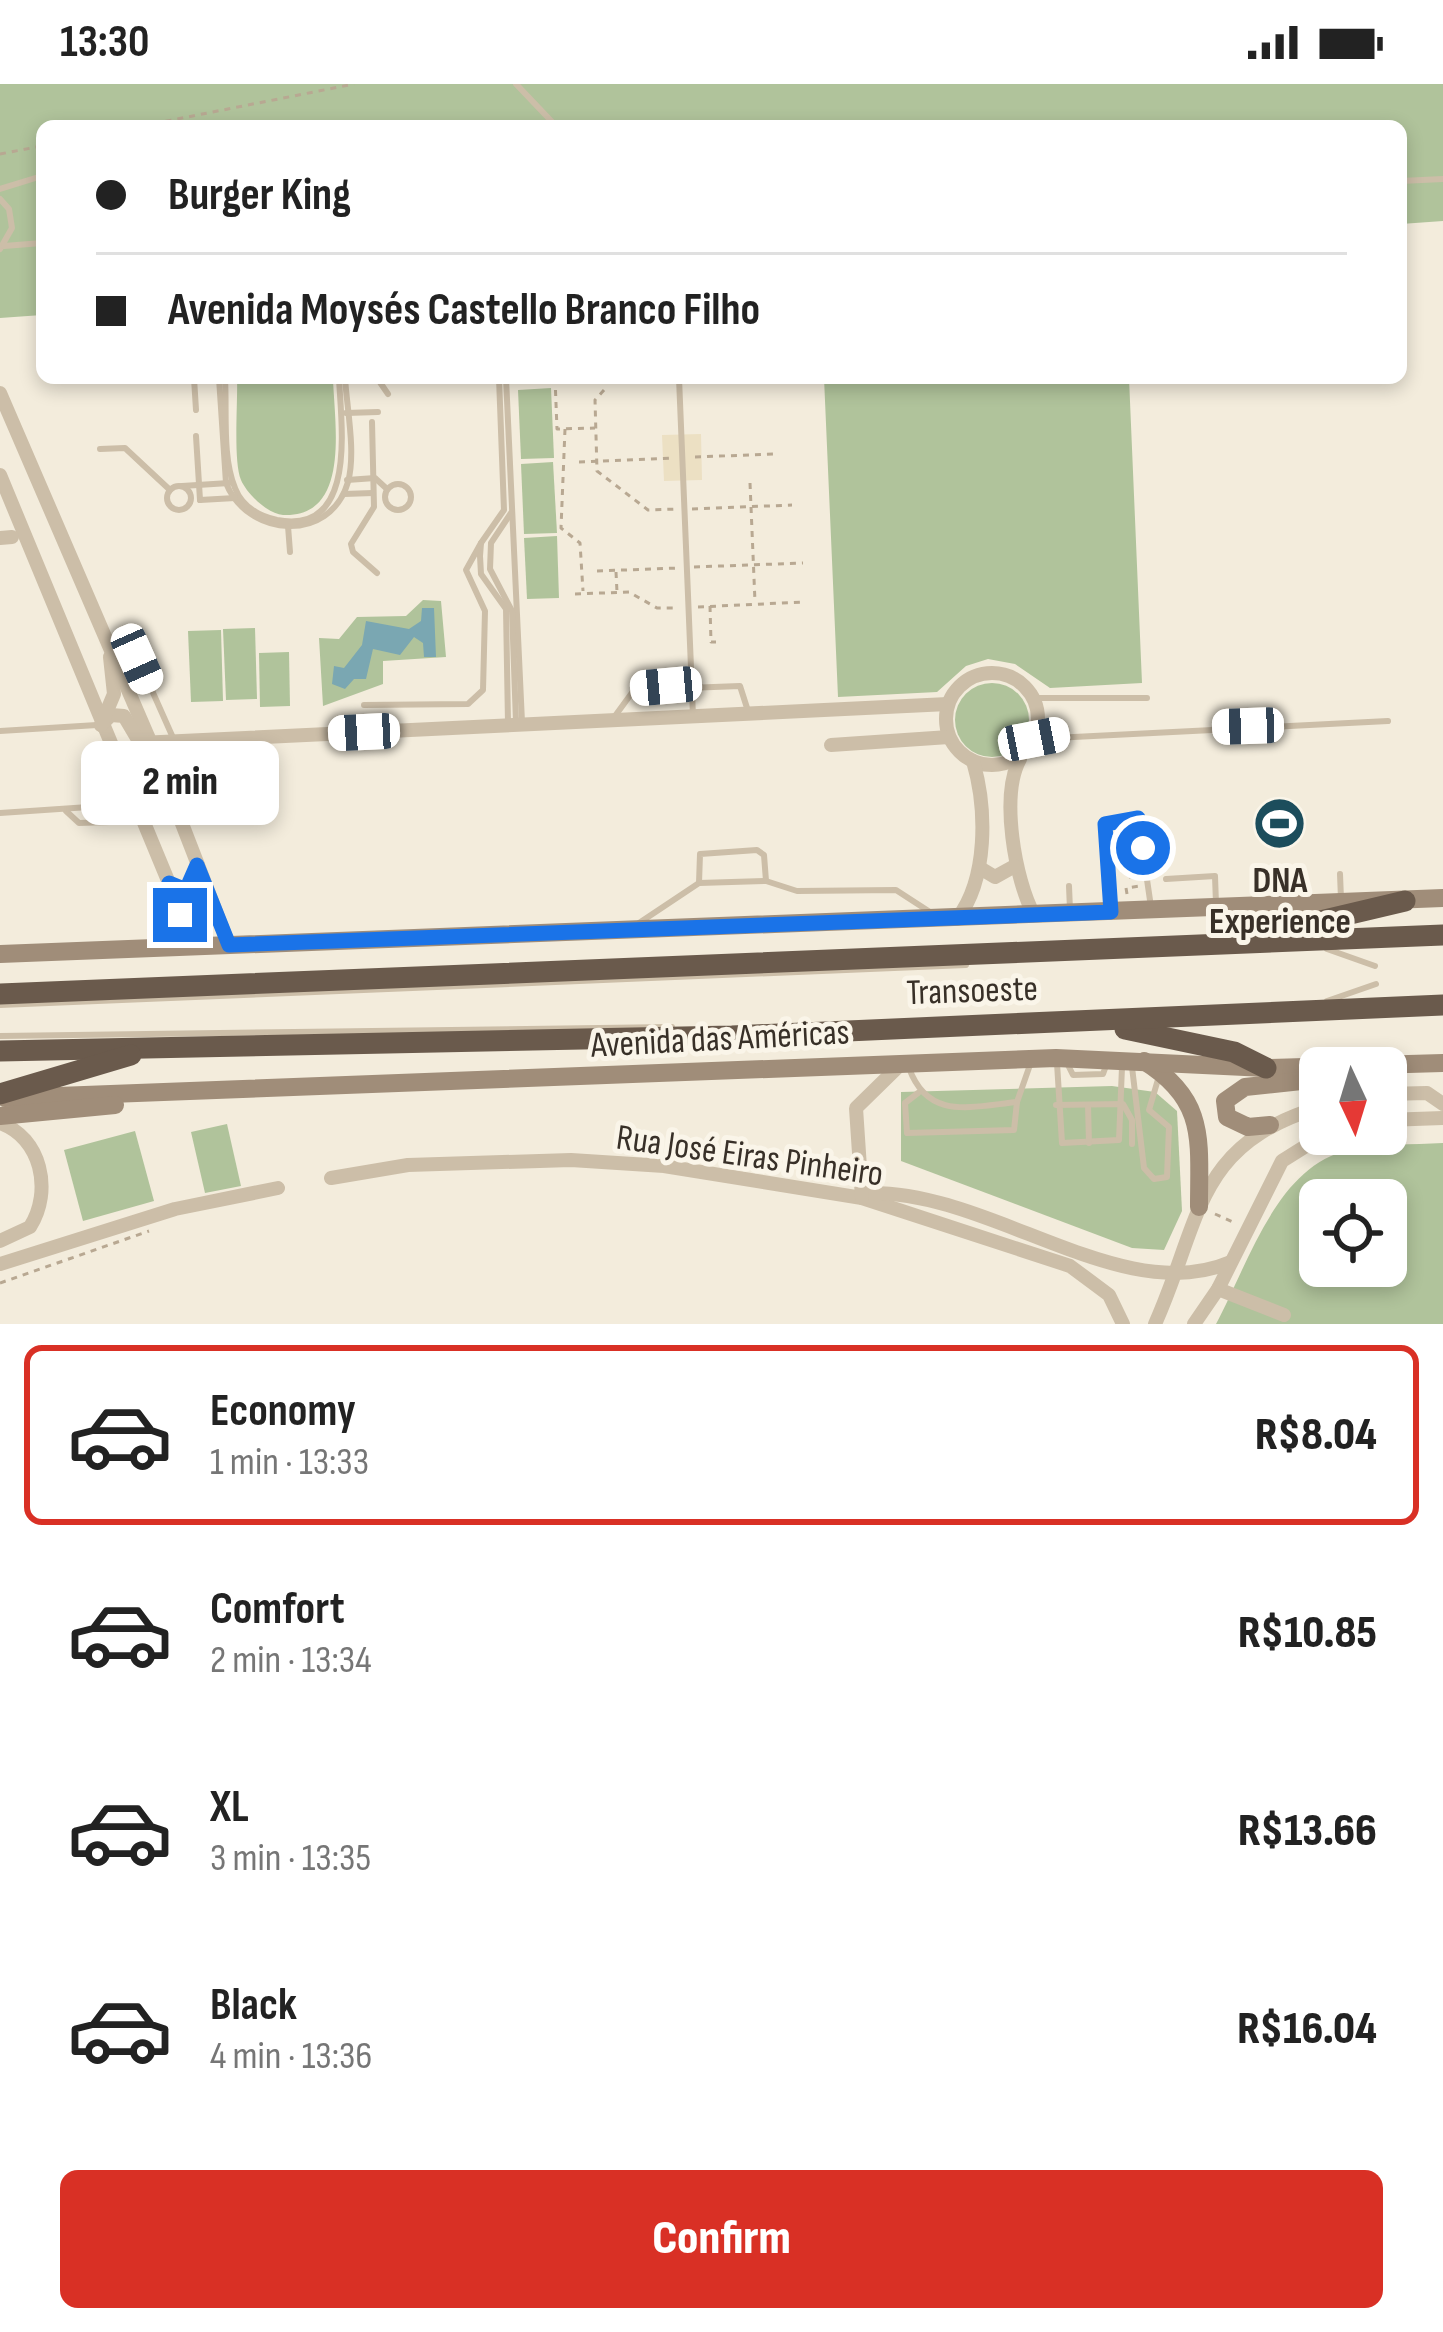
<!DOCTYPE html>
<meta charset="utf-8">
<style>
:root{--surface:#fff;--page:#f2f2f2;--text:#222;--muted:#767676;--line:#e0e0e0;--accent:#d93025}
body{margin:0;font-family:"Sofia Sans Condensed",sans-serif;background:var(--page);color:var(--text);height:100vh;display:flex;flex-direction:column;font-size:45px;white-space:nowrap}
*{box-sizing:border-box;margin:0}
p{font-size:39px;color:var(--muted)}
.icon{flex:none;width:66px;height:66px;fill:none;stroke:currentColor;stroke-width:2;stroke-linecap:round;stroke-linejoin:round}
.map{position:relative;height:1240px;overflow:hidden}
.drawer{display:flex;flex-direction:column;background:var(--surface);flex:1}
.drawer>*{flex:none}
.top-card{position:absolute;left:36px;top:36px;width:1371px;height:264px;border-radius:18px;box-shadow:0 6px 18px #0003;display:grid;align-content:center;height:264px;padding:0 60px;background:var(--surface)}
.needle{width:78px;rotate:176deg}
.controls{position:absolute;left:1299px;top:963px;display:grid;gap:24px}
.controls a{display:grid;place-items:center;width:108px;height:108px;border-radius:18px;background:var(--surface);box-shadow:0 6px 18px #0003;font-size:60px}
.end{position:absolute;width:54px;height:54px;margin:-27px;border:15px solid #1a73e8;background:#fff;box-shadow:0 0 0 6px #fff}
.from{border-radius:50%}
.bubble{position:absolute;height:84px;border-radius:18px;background:var(--surface);box-shadow:0 6px 18px #0003;font-size:39px;font-weight:800;line-height:84px;text-align:center}
.car{position:absolute;width:36px;height:72px;margin:-36px -18px;border-radius:15px;box-shadow:0 0 9px 3px #0007;background:linear-gradient(#fff 24%,#345 0 40%,#fff 0 76%,#345 0 86%,#fff 0)}
.top-card b{display:flex;align-items:center;gap:42px;height:114px;font-size:45px}
.top-card b+b{border-top:3px solid var(--line)}
.top-card i{width:30px;height:30px;background:var(--text)}
ul{padding:21px 0 0;list-style:none}
li{display:flex;align-items:center;gap:36px;height:180px;margin:0 24px 18px;padding:0 36px;border:6px solid transparent;border-radius:18px}
li div{flex:1}
li b{display:block;font-size:45px}
li em{font-style:normal;font-weight:800}
li.selected{border-color:var(--accent)}
li>.icon{width:108px;height:108px;stroke-width:1.5}
.action{display:flex;gap:24px;margin-top:auto;padding:24px 60px}
.action a{flex:1;height:138px;border-radius:18px;background:var(--accent);color:#fff;font-size:48px;font-weight:800;line-height:138px;text-align:center}
.status{display:flex;justify-content:space-between;align-items:center;height:84px;padding:0 60px;background:var(--surface);direction:ltr}
.status svg{height:33px;fill:currentColor}
.map>svg:first-child{display:block}
</style>
<div class="status"><b>13:30</b><svg viewBox="0 0 49 12"><path d="M0 12V9h3v3zM5 12V6h3v6zM10 12V3h3v9zM15 12V0h3v12zM26 1h20v11H26zM47 4h2v5h-2z"/></svg></div>
<div class="map">
<svg width="1443" height="1240" viewBox="0 0 1443 1240">
<rect width="100%" height="100%" fill="#f3ecdc"/>
<g fill="#b0c39b" fill-rule="evenodd">
<path d="M0 0H1443V137L1401 140V42H42V231L0 234Z"/>
<path d="M237 294H333C334 337 352 434 283 431 268 430 247 410 241 396 233 377 238 318 237 294Z"/>
<path d="M824 294H1129L1142 599 1050 604 1015 580 988 575 966 582 937 608 838 613Z"/>
<path d="M551 304 554 374 521 375 518 306Z"/>
<path d="M553 378 557 449 524 450 521 380Z"/>
<path d="M557 452 559 514 527 515 524 454Z"/>
<path d="M423 516 441 517 446 573 383 577V600L323 622 319 554 339 555 357 533 406 532Z"/>
<path d="M255 544 257 615 226 616 223 545Z"/>
<path d="M221 546 223 617 191 618 188 547Z"/>
<path d="M289 568 290 622 260 623 259 569Z"/>
<circle cx="992" cy="636" r="37"/>
<path d="M1112 1002 1155 1008 1177 1027 1182 1127 1164 1166 1132 1164 901 1077V1008Z"/>
<path d="M227 1040 241 1102 205 1109 191 1048Z"/>
<path d="M135 1047 154 1117 83 1137 64 1066Z"/>
<path d="M1443 1059V1240H1216C1248 1181 1276 1082 1349 1066 1378 1059 1413 1061 1443 1059ZM1320 1116H1386V1182H1320Z"/>
</g>
<path fill="#ece0c3" d="M701 350 702 396 664 397 662 351Z"/>
<path fill="#7aa7b2" d="M422 524H434L436 573H424L423 559 414 553 400 571 373 565 366 595H354L345 605 332 600 334 582 344 584 362 561 366 537 409 545 421 537Z"/>
<g fill="none" stroke-linecap="round" stroke-linejoin="round">
<g stroke="#b8a892" stroke-width="3" stroke-dasharray="6 6" stroke-linecap="butt">
<path d="M142 42 354 0"/>
<path d="M0 70 42 62"/>
<path d="M555 294 557 345 595 344"/>
<path d="M604 306 595 316 597 387 648 426 677 425"/>
<path d="M565 345 561 444 580 459 583 507"/>
<path d="M695 373 775 370"/>
<path d="M579 378 673 374"/>
<path d="M750 399 755 518"/>
<path d="M692 425 792 421"/>
<path d="M694 483 803 479"/>
<path d="M597 487 679 484"/>
<path d="M616 488 617 508"/>
<path d="M575 510 629 508 657 524H677"/>
<path d="M710 522 711 558H716"/>
<path d="M698 523 804 518"/>
<path d="M1125 784 1126 793H1139"/>
<path d="M1127 810 1126 804 1140 802"/>
<path d="M1215 1130 1233 1138"/>
<path d="M0 1199 149 1147"/>
</g>
<g stroke="#ccbea8" stroke-width="6">
<path d="M516 0 556 42"/>
<path d="M1401 97 1443 95"/>
<path d="M0 105 42 92"/>
<path d="M0 115 9 125 12 144 0 165"/>
<path d="M4 162 42 159"/>
<path d="M194 294 196 326"/>
<path d="M219 294 226 399C247 453 330 460 348 398 356 369 347 325 345 294"/>
<path d="M225 294C227 327 222 373 235 404 242 422 259 432 277 436 358 452 341 340 339 294"/>
<path d="M377 294 388 310"/>
<path d="M499 294 504 426 481 459 480 472 481 490 506 525 508 639"/>
<path d="M506 294 522 638"/>
<path d="M679 294 693 632"/>
<path d="M346 329 378 328"/>
<path d="M372 338 374 423 351 460 353 468 377 489"/>
<path d="M196 352 200 416"/>
<path d="M100 365 125 364 170 406"/>
<path d="M347 396 375 394 387 405"/>
<circle cx="398" cy="413" r="13"/>
<path d="M182 402 229 399"/>
<circle cx="179" cy="414" r="12"/>
<path d="M344 410 373 409"/>
<path d="M200 416 235 414"/>
<path d="M511 429 491 459 490 485 512 527 516 638"/>
<path d="M288 442 290 468"/>
<path d="M116 569 138 575 174 656"/>
<path d="M1034 614H1147"/>
<path d="M364 621 468 620 483 606 485 527 466 486 481 459"/>
<path d="M615 632 634 606 740 602 748 627"/>
<path d="M0 647 97 641"/>
<path d="M1034 655 1388 637"/>
<path d="M66 727 79 739 140 737"/>
<path d="M0 729 133 720"/>
<path d="M1340 790 1341 815"/>
<path d="M1282 793 1283 819"/>
<path d="M1166 795 1215 792 1216 820"/>
<path d="M699 799 700 770 757 766 764 771 766 797"/>
<path d="M1069 802 1070 826"/>
<path d="M1111 821 1105 740 1138 734 1151 823"/>
<path d="M639 839 699 799 766 797 797 807 896 806 933 830"/>
<path d="M1327 865 1375 882"/>
<path d="M1327 917 1376 900"/>
<path d="M0 921 966 881"/>
<path d="M0 952 672 943"/>
<path d="M1066 977 1073 991 1103 990 1107 979"/>
<path d="M1057 979 1062 1059 1119 1056 1122 983"/>
<path d="M1132 983 1144 1084 1154 1095 1167 1093 1169 1043 1149 1026 1159 992"/>
<path d="M909 984C928 1036 969 1023 1017 1018L1031 978"/>
<path d="M918 1009 905 1019 907 1049 1014 1046 1017 1018"/>
<path d="M1056 1021 1123 1020 1132 1036V1060"/>
<path d="M1088 1021 1089 1059"/>
</g>
<g stroke="#ccbea8" stroke-width="14">
<path d="M0 309 150 657 229 861"/>
<path d="M0 391 169 799 181 837 175 862"/>
<path d="M0 454 12 453"/>
<circle cx="992" cy="635" r="46"/>
<path d="M101 641 111 631 124 632 140 659 948 620"/>
<path d="M101 641 114 610 110 573"/>
<path d="M831 661 949 653"/>
<path d="M1020 675C1000 711 1015 796 1034 831"/>
<path d="M980 784 995 793 1015 782"/>
<path d="M169 799 179 807 186 806 198 781"/>
<path d="M957 835C988 795 987 725 973 677"/>
<path d="M1386 1010 1427 1009 1443 1020"/>
<path d="M1386 1036 1443 1034"/>
<path d="M0 1039C41 1053 53 1107 30 1143L0 1157"/>
<path d="M331 1094 408 1081 571 1076 664 1082 862 1114 1070 1182 1109 1211 1123 1240"/>
<path d="M868 1109C990 1106 1122 1225 1231 1178"/>
<path d="M862 1114 856 1024 903 978"/>
<path d="M0 1180 175 1125 278 1104"/>
<path d="M1218 1205 1284 1231"/>
<path d="M1155 1240C1202 1135 1194 1061 1320 1023"/>
<path d="M1194 1240 1218 1205 1282 1077 1325 1050"/>
</g>
<g stroke="#a08d79" stroke-width="18">
<path d="M0 870 1443 814"/>
<path d="M1144 977C1207 1016 1199 1056 1199 1123"/>
<path d="M5 1014 1056 974 1266 984 1443 979"/>
<path d="M0 1032 115 1021"/>
<path d="M1270 1041 1248 1043 1227 1033 1225 1017 1245 1003 1320 995"/>
</g>
<g stroke="#6a5a4c" stroke-width="21">
<path d="M1278 847 1405 817"/>
<path d="M0 910 1443 851"/>
<path d="M1125 945 1234 968 1266 984"/>
<path d="M0 967 732 952 1443 921"/>
<path d="M0 1010 131 971"/>
</g>
</g>
<g fill="none" stroke-linecap="round" stroke-linejoin="round">
<path stroke="#1a73e8" stroke-width="15" d="M180 831 169 799 186 806 197 781 229 861 1111 828 1105 740 1138 734 1143 764"/>
</g>
<defs>
<symbol id="stadium-disc" viewBox="-11 -11 22 22"><circle r="9.5" fill="#1c4d5c" stroke="#faf5e9"/><path d="M0-5a6.5 5 0 1 0 0 10a6.5 5 0 1 0 0-10ZM-3.5-1.8h7v3.6h-7Z" fill="#fff"/></symbol>
</defs>
<g fill-rule="evenodd">
<use href="#stadium-disc" x="1250" y="710" width="59" height="59"/>
</g>
<g text-anchor="middle" stroke-width="10" stroke-linejoin="round" paint-order="stroke">
<g font-size="36" font-weight="bold" fill="#383028" stroke="#faf5e9">
<text x="1280" y="808">DNA<tspan x="1280" dy="41">Experience</tspan></text>
</g>
<g font-size="36" fill="#383028" stroke="#faf5e9">
<text transform="translate(972 905) rotate(-2)" y="13">Transoeste</text>
<text transform="translate(720 953) rotate(-3)" y="13">Avenida das Américas</text>
<text transform="translate(750 1070) rotate(8)" y="13">Rua José Eiras Pinheiro</text>
</g>
</g>
</svg>
<div class="controls">
<a><svg class="needle" viewBox="-14 -14 28 28"><path d="M0-13l5 13h-10z" fill="#e53935"/><path d="M0 13l5-13h-10z" fill="#767676"/></svg></a>
<a><svg class="icon" aria-label="locate" viewBox="0 0 24 24"><circle cx="12" cy="12" r="6"/><path d="M12 2v4M12 18v4M2 12h4M18 12h4"/></svg></a>
</div>
<i class="end from" style="left:1143px;top:764px"></i>
<i class="end" style="left:180px;top:831px"></i>
<div class="bubble" style="left:81px;top:657px;width:198px">2 min</div>
<i class="car" style="left:137px;top:575px;rotate:156deg"></i>
<i class="car" style="left:666px;top:602px;rotate:265deg"></i>
<i class="car" style="left:1248px;top:642px;rotate:268deg"></i>
<i class="car" style="left:364px;top:648px;rotate:267deg"></i>
<i class="car" style="left:1034px;top:655px;rotate:79deg"></i>
<div class="top-card">
<b><i class="from"></i>Burger King</b>
<b><i></i>Avenida Moysés Castello Branco Filho</b>
</div>
</div>
<section class="drawer">
<ul>
<li class="selected"><svg class="icon" aria-label="car" viewBox="0 0 24 24"><path d="M5 17H2v-5l4-1 3-4h7l3 4 3 1v5h-3M9 17h6M6 11h13"/><circle cx="7" cy="17" r="2"/><circle cx="17" cy="17" r="2"/></svg><div><b>Economy</b><p>1 min · 13:33</p></div><em>R$8.04</em></li>
<li><svg class="icon" aria-label="car" viewBox="0 0 24 24"><path d="M5 17H2v-5l4-1 3-4h7l3 4 3 1v5h-3M9 17h6M6 11h13"/><circle cx="7" cy="17" r="2"/><circle cx="17" cy="17" r="2"/></svg><div><b>Comfort</b><p>2 min · 13:34</p></div><em>R$10.85</em></li>
<li><svg class="icon" aria-label="car" viewBox="0 0 24 24"><path d="M5 17H2v-5l4-1 3-4h7l3 4 3 1v5h-3M9 17h6M6 11h13"/><circle cx="7" cy="17" r="2"/><circle cx="17" cy="17" r="2"/></svg><div><b>XL</b><p>3 min · 13:35</p></div><em>R$13.66</em></li>
<li><svg class="icon" aria-label="car" viewBox="0 0 24 24"><path d="M5 17H2v-5l4-1 3-4h7l3 4 3 1v5h-3M9 17h6M6 11h13"/><circle cx="7" cy="17" r="2"/><circle cx="17" cy="17" r="2"/></svg><div><b>Black</b><p>4 min · 13:36</p></div><em>R$16.04</em></li>
</ul>
<div class="action"><a>Confirm</a></div>
</section>
